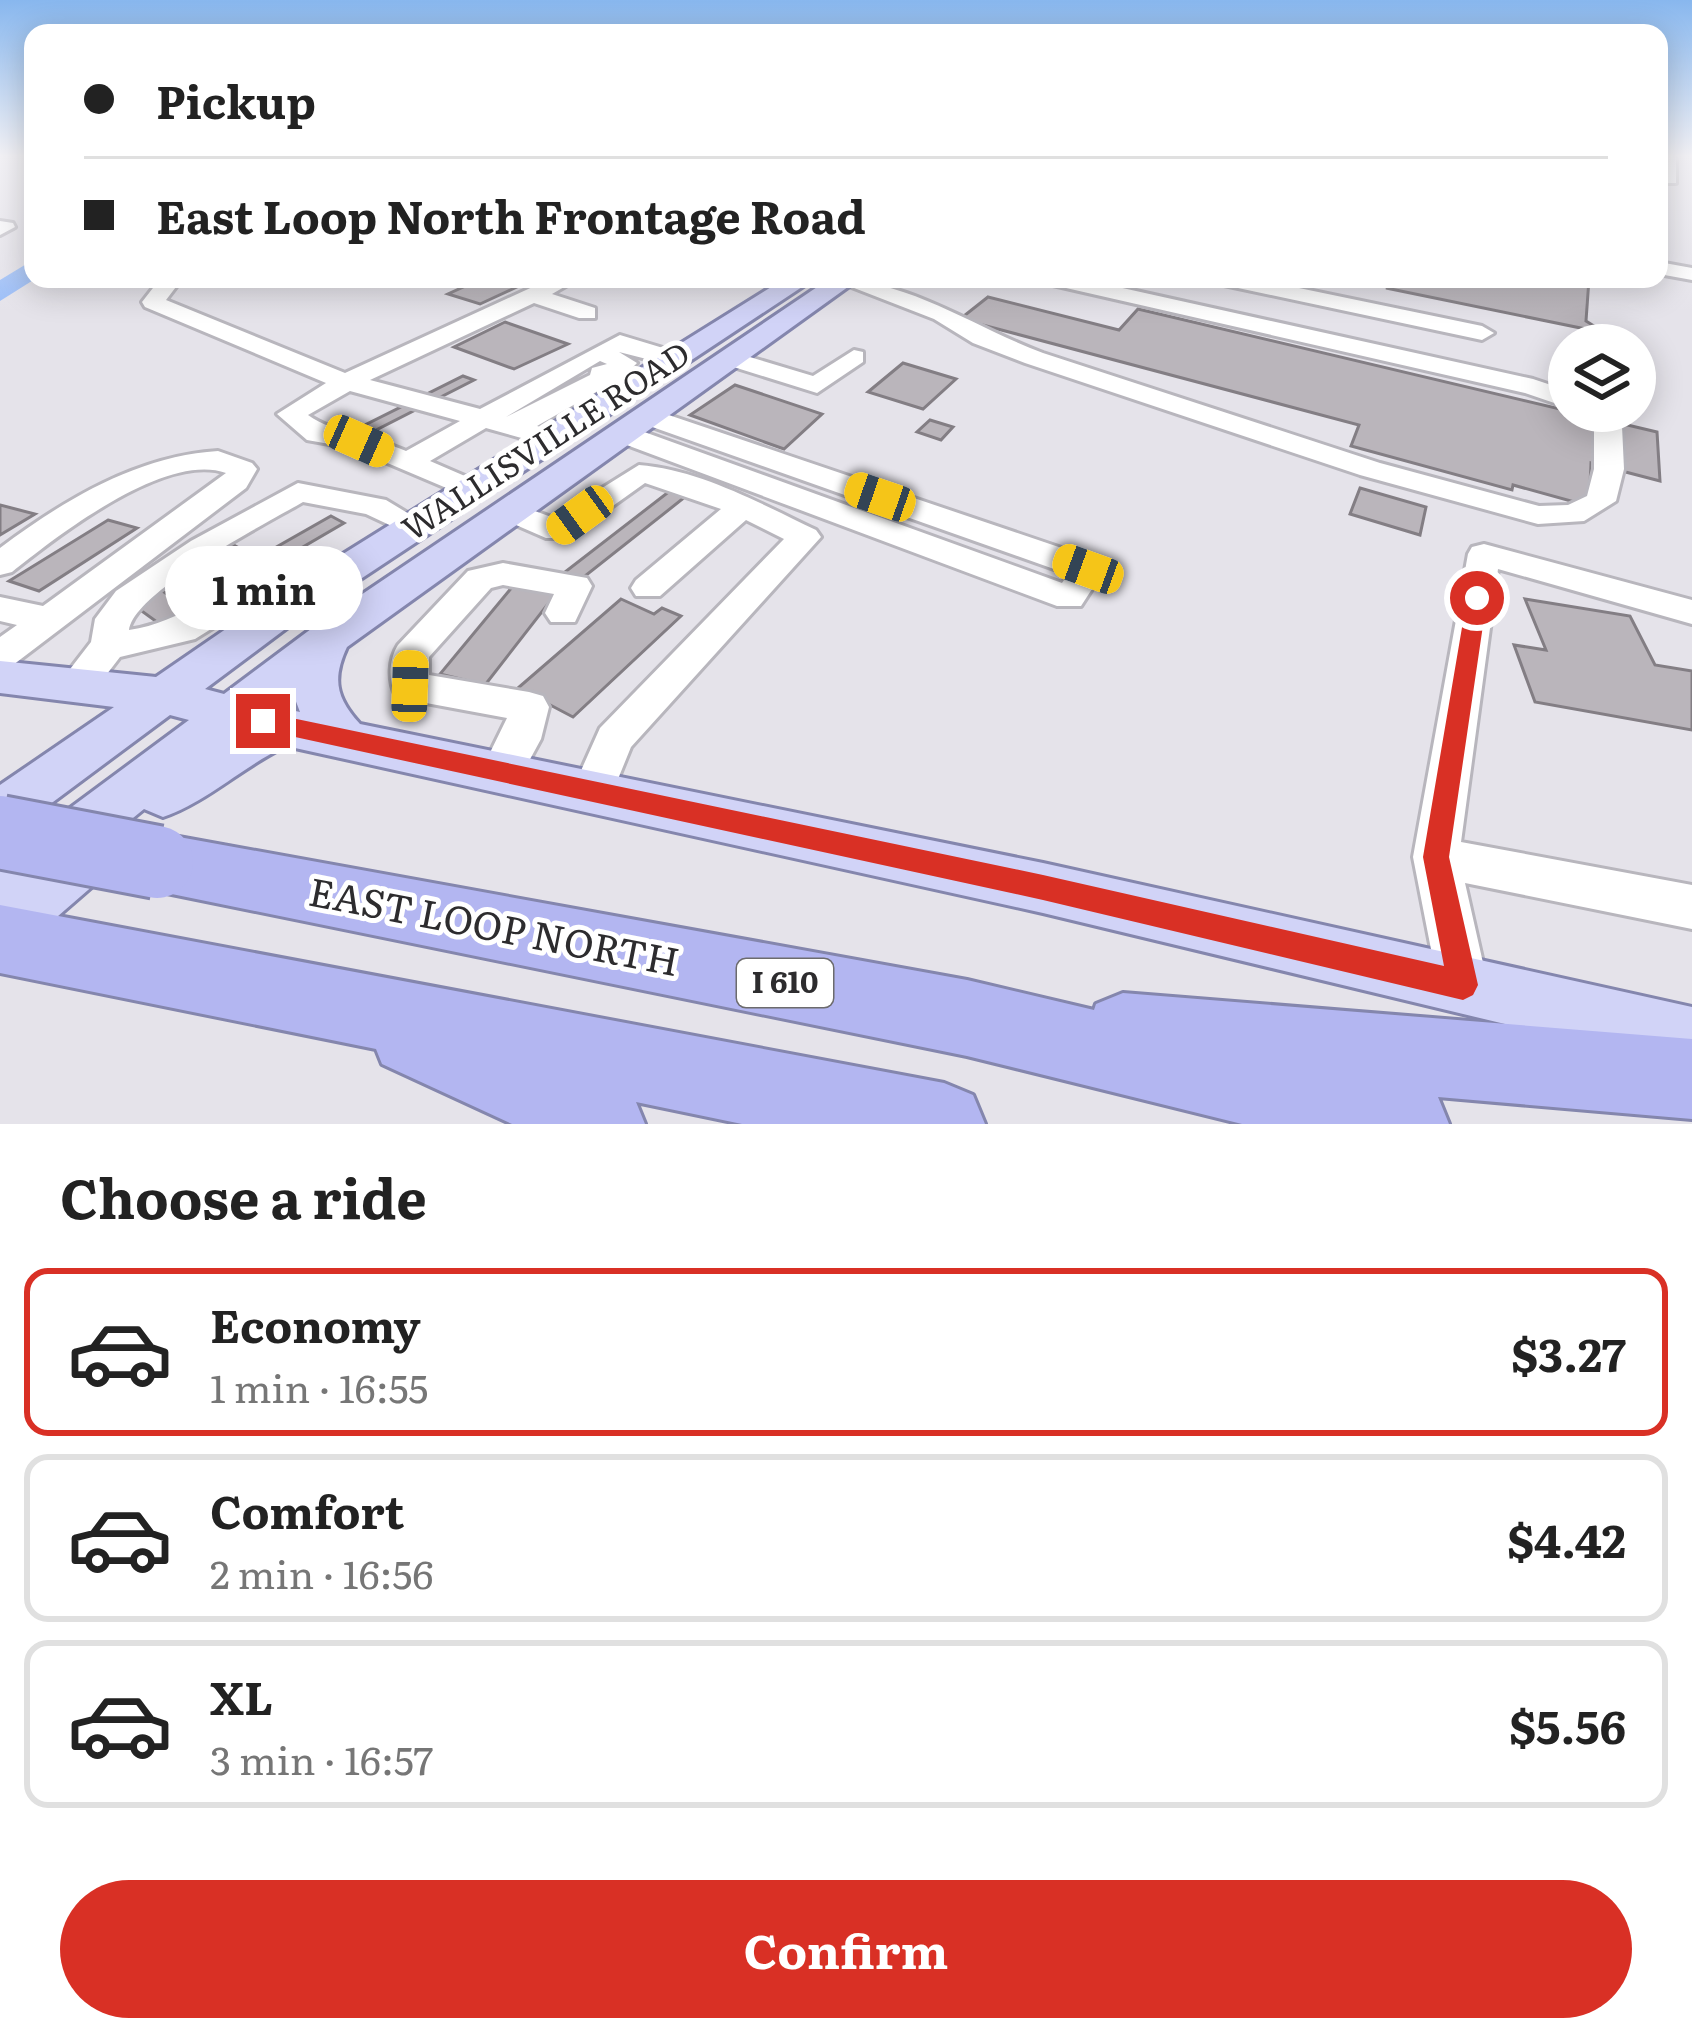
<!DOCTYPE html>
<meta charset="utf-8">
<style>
:root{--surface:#fff;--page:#f6f6f6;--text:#222;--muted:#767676;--line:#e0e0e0;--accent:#d93025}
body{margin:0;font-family:Literata,serif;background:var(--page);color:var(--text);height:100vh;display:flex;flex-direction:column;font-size:45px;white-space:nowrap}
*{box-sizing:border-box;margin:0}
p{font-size:39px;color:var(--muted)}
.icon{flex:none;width:66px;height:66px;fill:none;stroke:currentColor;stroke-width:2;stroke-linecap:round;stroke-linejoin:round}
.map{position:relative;height:1124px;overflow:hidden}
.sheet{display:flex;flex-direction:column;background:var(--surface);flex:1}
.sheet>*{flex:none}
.guide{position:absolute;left:24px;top:24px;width:1644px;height:264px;border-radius:24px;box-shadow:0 6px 30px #0003;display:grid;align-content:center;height:264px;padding:0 60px;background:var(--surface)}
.buttons{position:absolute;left:1548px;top:324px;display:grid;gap:24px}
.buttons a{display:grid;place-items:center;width:108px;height:108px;border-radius:50%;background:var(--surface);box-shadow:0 6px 30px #0003;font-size:60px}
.end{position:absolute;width:54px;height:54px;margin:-27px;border:15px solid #d93025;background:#fff;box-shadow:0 0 0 6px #fff}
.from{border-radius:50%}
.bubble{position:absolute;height:84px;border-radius:42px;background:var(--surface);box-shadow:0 6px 30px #0003;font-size:39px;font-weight:700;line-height:84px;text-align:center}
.car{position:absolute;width:36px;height:72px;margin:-36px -18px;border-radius:15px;box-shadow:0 0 9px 3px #0007;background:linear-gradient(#f5c518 24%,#345 0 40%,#f5c518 0 76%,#345 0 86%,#f5c518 0)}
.guide b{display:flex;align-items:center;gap:42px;height:114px;font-size:45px}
.guide b+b{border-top:3px solid var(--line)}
.guide i{width:30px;height:30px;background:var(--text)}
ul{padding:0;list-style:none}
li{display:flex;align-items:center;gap:36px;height:168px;margin:0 24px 18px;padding:0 36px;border:6px solid var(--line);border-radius:24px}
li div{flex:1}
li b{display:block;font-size:45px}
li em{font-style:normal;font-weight:700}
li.active{border-color:var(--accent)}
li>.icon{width:108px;height:108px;stroke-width:1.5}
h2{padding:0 60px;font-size:54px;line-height:144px}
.cta{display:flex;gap:24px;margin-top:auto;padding:24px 60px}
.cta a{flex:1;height:138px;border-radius:72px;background:var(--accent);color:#fff;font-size:48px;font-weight:700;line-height:138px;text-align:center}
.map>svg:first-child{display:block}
</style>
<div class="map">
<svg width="1692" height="1124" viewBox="0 0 1692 1124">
<rect width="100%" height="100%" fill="#e5e3ea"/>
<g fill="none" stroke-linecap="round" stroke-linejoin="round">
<path fill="#98bcf8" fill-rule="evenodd" d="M33 260 35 279 0 301V280Z"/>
</g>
<g fill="#bab5bb" stroke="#837e84" stroke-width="3">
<path d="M481 279H534L480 304 448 294Z"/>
<path d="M1406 279H1589L1586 321 1605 333 1386 288 1404 284Z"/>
<path d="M988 297 1119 330 1138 309 1657 432 1660 481 1591 463 1589 506 1513 485 1512 490 1351 446 1359 425 960 319Z"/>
<path d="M505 322 568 344 514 369 454 347Z"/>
<path d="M903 363 956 379 923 409 868 392Z"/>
<path d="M463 376 474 380 374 431 363 426Z"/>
<path d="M735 385 822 414 784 449 690 415Z"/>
<path d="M930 420 953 427 941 440 917 432Z"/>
<path d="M675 487 690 493 580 580 565 572Z"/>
<path d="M1360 488 1426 507 1420 535 1350 514Z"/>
<path d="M0 505 35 514 0 535Z"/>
<path d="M331 516 344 523 224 593 184 568 230 543 257 558Z"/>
<path d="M108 520 137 528 39 591 9 581Z"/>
<path d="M513 586 555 595 485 685 440 674Z"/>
<path d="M160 589 195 615 168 630 132 604Z"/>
<path d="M621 599 654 614 662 608 681 616 573 717 518 688Z"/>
<path d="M1525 599 1630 616 1655 665 1692 671V730L1535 702 1514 645 1546 650Z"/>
</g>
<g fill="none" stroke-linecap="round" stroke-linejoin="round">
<defs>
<g id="minor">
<path d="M1660 155H1676V183H1659Z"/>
<path d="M0 221 13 223 15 227 0 235Z"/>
<path d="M1659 262 1692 268V280L1659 274Z"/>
<path d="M160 279H182L166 300 345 373 550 279H578L552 294 595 308V318H579L534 303 370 380 480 409 620 335 683 354 686 359 674 366 619 352 637 363 627 373 635 380 631 385 610 384 537 426 560 432 564 438 560 444 550 446 486 428 430 461 481 483 485 489 481 495 470 498 352 448 307 440 277 414 326 383 145 307 142 302ZM600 361 607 364 592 368 590 375 506 417ZM350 391 460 421 406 451C374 437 335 434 308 415Z"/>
<path d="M831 279C908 279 973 327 1043 353L1380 463 1539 506 1568 505 1587 496 1594 469V428L1577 411H1606L1622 426 1624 469 1616 501 1584 521 1538 524 1360 475 1025 363 973 343 934 319Z"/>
<path d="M1042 279H1082L1533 379 1569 391V408L1525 393 1053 285Z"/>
<path d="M1213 279H1255L1482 326 1494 333 1482 340 1224 285Z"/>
<path d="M854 350 863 352V362L817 393 724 364 721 359 733 352 813 376Z"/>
<path d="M651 409 1100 561 1105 569 1081 606H1057L616 441 612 435 616 429H636L1062 583 1068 574 641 423 638 417 641 411Z"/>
<path d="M218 451 252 463 257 469 246 488 13 665 0 669V637L17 625 0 621V597L43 606 226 473C166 451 57 536 12 572L0 575V548C64 500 137 456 218 451Z"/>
<path d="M639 465C701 470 761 504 816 530L821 537 631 747 607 806 592 811 577 806 571 793 600 728 784 539 746 520 660 596H636L631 588 636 580 721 509 645 483 568 538H546L502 519 498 512 513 503 554 518Z"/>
<path d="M298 483 386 500 429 526 413 536 366 514 303 502C267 523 134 591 129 630 222 616 253 530 358 562L363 570 358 578 296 576 195 639 120 657 90 696 76 700 62 696 57 686 91 642 95 619 116 591 191 541Z"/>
<path d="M1484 544 1692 600V624L1498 569 1461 842 1692 885V929L1465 883 1488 985 1481 1003 1463 1010 1445 1003 1438 985 1413 857 1468 554 1472 547Z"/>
<path d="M503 563 587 578 592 586 575 622H551L545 613 554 594 503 585 491 588 429 657V675L529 692 543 696 549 707 541 739 516 785 501 790 486 785 480 773 507 718 410 700 396 696C388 681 389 659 398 645L468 571Z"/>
</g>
<path id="major" d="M784 279H814L288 627 205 689 224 694 315 626 829 279H859L347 647C332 679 336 698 360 724L1043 863 1692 1007V1069L1043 913 286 746C243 766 207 802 163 817L144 809 117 831 126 848 118 864 20 949 0 957V860L189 720 170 715 18 828 0 835V785L114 707 0 693V661L156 677 258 607ZM292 691 300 712 273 706Z"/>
<g id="highway">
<path d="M157 833 967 980 1094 1010 1096 1004 1123 993 1692 1039V1119L1438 1097 1449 1124H1242L967 1056 157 891 134 883 124 862 134 841Z"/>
<path d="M0 905 944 1083 973 1095 985 1124H742L636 1102 645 1124H512L382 1064 376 1049 0 973Z"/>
</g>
</defs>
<use href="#minor" stroke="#b8b6bd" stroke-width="6"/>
<use href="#major" stroke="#8486ad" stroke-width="6"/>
<use href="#highway" stroke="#8486ad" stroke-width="6"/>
<use href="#minor" fill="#fff" fill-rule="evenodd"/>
<use href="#major" fill="#d1d3f7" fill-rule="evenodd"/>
<use href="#highway" fill="#b3b6f1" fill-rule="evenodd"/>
<defs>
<path id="highway-bridge" d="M0 832 157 862"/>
</defs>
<use href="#highway-bridge" stroke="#8486ad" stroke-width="78" stroke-linecap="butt"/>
<use href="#highway-bridge" stroke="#b3b6f1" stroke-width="72"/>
</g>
<linearGradient id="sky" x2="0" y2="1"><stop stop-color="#88b7ee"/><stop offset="0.5" stop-color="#f3f2f6"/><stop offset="1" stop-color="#f3f2f6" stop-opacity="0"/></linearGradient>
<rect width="1692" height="312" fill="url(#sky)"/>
<path fill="#d93025" d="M1477 591 1487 598 1449 857 1478 985 1473 995 1463 1000 1043 900 263 730 251 721 263 712 1043 875 1444 966 1423 857 1467 598Z"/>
<g text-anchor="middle" stroke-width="10" stroke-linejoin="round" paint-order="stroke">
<rect fill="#fff" stroke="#6c6b6d" stroke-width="3" x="737" y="959" width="96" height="48" rx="9"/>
<g font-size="30" font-weight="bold" fill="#2d2c2e">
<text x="785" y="993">I 610</text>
</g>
<g font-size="33" fill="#2d2c2e" stroke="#fff">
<text transform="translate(546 441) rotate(-33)" y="12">WALLISVILLE ROAD</text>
</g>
<g font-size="39" fill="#2d2c2e" stroke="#fff">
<text transform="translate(494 927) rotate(11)" y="14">EAST LOOP NORTH</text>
</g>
</g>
</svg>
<div class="buttons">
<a><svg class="icon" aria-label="layers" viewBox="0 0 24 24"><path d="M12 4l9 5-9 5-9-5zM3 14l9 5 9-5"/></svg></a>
</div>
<i class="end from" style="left:1477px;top:598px"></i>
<i class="end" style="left:263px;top:721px"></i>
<div class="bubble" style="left:165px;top:546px;width:198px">1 min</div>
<i class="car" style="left:359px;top:441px;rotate:114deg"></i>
<i class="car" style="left:880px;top:497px;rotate:289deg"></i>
<i class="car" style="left:580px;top:515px;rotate:234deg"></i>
<i class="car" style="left:1088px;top:569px;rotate:290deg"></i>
<i class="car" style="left:410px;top:686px;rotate:2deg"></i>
<div class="guide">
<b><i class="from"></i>Pickup</b>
<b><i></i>East Loop North Frontage Road</b>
</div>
</div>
<section class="sheet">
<h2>Choose a ride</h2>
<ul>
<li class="active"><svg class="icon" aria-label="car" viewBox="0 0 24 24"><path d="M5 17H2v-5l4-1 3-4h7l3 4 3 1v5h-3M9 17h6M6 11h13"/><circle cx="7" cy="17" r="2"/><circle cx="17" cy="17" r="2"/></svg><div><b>Economy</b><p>1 min · 16:55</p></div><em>$3.27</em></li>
<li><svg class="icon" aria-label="car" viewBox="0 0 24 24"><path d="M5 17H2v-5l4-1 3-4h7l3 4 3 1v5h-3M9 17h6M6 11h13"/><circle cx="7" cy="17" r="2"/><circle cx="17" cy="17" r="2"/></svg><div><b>Comfort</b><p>2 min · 16:56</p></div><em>$4.42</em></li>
<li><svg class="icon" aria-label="car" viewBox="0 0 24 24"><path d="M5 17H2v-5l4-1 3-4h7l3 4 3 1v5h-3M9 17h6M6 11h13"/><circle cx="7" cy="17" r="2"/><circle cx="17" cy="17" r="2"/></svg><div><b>XL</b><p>3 min · 16:57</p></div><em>$5.56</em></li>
</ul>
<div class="cta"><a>Confirm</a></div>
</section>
